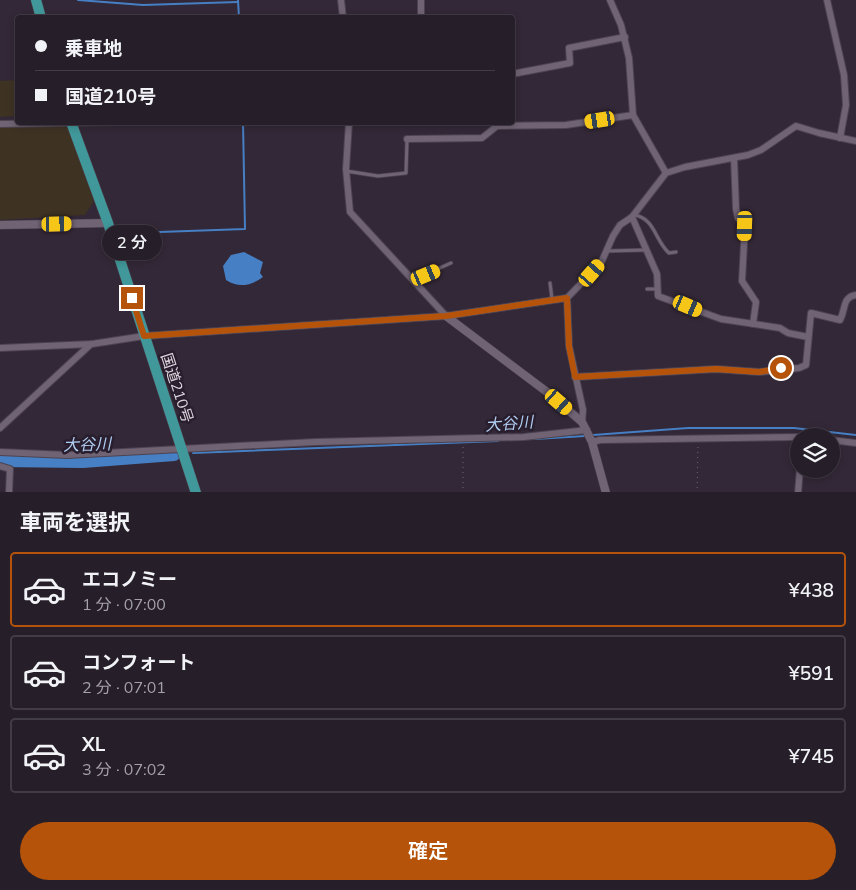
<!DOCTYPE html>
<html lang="ja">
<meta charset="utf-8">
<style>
:root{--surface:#261e29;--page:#2e2731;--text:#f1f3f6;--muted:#a4a2a8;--line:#423c46;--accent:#b45309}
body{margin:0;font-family:Mulish,"Noto Sans JP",sans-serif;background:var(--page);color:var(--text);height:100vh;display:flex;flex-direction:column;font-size:19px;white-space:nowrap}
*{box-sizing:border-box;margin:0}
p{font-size:16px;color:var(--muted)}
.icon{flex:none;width:28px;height:28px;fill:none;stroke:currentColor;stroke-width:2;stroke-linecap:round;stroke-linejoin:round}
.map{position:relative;height:492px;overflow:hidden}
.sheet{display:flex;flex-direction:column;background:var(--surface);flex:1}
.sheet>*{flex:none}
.top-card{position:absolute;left:15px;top:15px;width:500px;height:110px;border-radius:5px;box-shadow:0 2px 8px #0003,0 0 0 1px var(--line);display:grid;align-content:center;height:110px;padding:0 20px;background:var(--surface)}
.buttons{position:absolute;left:790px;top:428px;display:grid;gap:10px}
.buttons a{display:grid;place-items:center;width:50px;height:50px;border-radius:50%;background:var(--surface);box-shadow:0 2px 8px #0003,0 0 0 1px var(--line);font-size:25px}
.end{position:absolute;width:22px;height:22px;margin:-11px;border:6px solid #b45309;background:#fff;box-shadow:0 0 0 2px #fff}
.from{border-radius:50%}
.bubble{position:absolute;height:35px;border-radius:18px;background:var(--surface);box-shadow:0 2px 8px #0003,0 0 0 1px var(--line);font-size:16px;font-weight:600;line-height:35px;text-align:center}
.car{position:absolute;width:15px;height:30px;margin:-15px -8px;border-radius:6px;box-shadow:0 0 4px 1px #0007;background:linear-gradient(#f5c518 24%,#345 0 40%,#f5c518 0 76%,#345 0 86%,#f5c518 0)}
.top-card b{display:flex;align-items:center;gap:18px;height:48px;font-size:19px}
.top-card b+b{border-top:1px solid var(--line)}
.top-card i{width:12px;height:12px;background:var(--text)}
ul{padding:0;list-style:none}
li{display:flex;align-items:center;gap:15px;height:75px;margin:0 10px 8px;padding:0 10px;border:2px solid var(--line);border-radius:5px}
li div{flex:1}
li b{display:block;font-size:19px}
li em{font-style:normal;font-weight:600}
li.on{border-color:var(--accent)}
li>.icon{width:45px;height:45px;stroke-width:1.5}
h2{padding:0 20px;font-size:22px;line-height:60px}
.primary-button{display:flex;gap:10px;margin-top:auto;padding:10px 20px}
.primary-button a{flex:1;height:58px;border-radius:30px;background:var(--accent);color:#fff;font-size:20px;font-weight:600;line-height:58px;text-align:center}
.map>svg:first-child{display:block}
</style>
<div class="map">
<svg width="856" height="493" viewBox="0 0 856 493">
<rect width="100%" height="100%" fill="#332837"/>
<g fill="#3e3223">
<path d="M17 80V116L0 117V81Z"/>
<path d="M0 126 68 127 94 201 85 215 0 220Z"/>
</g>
<path fill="#467fc3" d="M244 252 263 262 260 273 263 277C251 286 238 288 226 280L223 266 231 255Z"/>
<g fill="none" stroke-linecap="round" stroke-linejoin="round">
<g stroke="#467fc3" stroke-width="2">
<path d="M78 0 143 5 238 2"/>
<path d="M238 0 239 18"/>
<path d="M131 233 245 229 243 122"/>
<path d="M593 435 688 428H794L856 435"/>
<path d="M535 439 585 436"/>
<path d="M193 453 498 441"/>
</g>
<path stroke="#467fc3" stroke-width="12" d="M0 461 83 462 174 455"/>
<defs>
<g id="service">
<path d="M346 171 378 176 406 173 407 140"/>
<path d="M634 215C655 218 655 241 669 253L676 252"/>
<path d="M607 251 646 250"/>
<path d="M413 280 451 263"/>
<path d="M550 283 552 299"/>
<path d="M647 289H657"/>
</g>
<g id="minor">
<path d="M341 0 343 18"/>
<path d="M610 0 621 25 629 58 633 115 666 173"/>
<path d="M827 0 844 75 846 105 840 138"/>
<path d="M421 18V0"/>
<path d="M512 74 570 63 569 48 625 37"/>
<path d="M349 122 346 169 350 212 446 316"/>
<path d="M0 124 112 122"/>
<path d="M407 139 482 138 497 126 566 125 633 115"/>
<path d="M734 158 736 209 738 218 745 226 742 281 756 302 753 324"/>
<path d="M632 217 657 274 658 296 721 319 780 328 788 333 808 337"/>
<path d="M567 298 569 346 583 410 582 422"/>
<path d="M0 348 92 344 144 336 446 316 567 298 601 263 613 236 620 225 632 217 666 173 685 167 748 155 761 150 796 126 819 133 856 141"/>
<path d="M575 377 716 369 759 372 799 368 806 365 811 313 840 320C846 309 842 297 856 295"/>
<path d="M0 428 91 344"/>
<path d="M831 440 856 443"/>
<path d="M592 442 600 440 799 437"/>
<path d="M0 452 67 455 315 442 524 437 587 430"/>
<path d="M0 466 10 469 9 493"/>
<path d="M798 493 800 469"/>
</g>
<g id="tertiary">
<path d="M0 225 108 223"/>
<path d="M446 316 547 392 582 422 592 442 606 493"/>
</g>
<g id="trunk">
<path d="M36 0 41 18"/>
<path d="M71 122 108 223 196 493"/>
</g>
</defs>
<use href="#service" stroke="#4d4350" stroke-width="4.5"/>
<use href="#minor" stroke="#4d4350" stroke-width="8"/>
<use href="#tertiary" stroke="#4d4350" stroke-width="9"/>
<use href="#trunk" stroke="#4d4350" stroke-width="11"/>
<g stroke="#706774" stroke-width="1" stroke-dasharray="1 4" stroke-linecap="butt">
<path d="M463 493V446"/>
<path d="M697 493 698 444"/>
</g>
<use href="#service" stroke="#706374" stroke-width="3"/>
<use href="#minor" stroke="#706374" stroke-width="6"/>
<use href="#tertiary" stroke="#706374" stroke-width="8"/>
<use href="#trunk" stroke="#41989a" stroke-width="10"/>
</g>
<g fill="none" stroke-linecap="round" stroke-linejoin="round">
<path stroke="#b45309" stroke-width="6" d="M132 298 144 336 446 316 567 298 569 346 575 377 716 369 759 372 781 368"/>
</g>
<g text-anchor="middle" stroke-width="5" stroke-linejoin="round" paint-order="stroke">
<g font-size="15" fill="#ddd5df" stroke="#291e2d">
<text transform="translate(177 388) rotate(72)" y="5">国道210号</text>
</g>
<g font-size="16" font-style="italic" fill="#b0cdf2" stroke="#291e2d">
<text transform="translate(509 423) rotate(-4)" y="6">大谷川</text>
<text transform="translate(87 444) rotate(-2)" y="6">大谷川</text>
</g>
</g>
</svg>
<div class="buttons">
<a><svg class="icon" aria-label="layers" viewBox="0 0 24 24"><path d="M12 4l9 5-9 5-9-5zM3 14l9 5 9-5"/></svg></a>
</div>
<i class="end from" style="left:781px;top:368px"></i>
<i class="end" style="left:132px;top:298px"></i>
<div class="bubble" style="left:102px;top:225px;width:60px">2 分</div>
<i class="car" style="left:600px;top:120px;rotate:261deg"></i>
<i class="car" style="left:57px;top:224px;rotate:89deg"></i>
<i class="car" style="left:745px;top:226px;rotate:182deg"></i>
<i class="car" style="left:592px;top:273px;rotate:41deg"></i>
<i class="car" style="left:426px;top:275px;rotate:68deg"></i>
<i class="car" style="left:688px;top:306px;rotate:113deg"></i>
<i class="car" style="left:559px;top:402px;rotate:131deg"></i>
<div class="top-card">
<b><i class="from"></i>乗車地</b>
<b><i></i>国道210号</b>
</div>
</div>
<section class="sheet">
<h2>車両を選択</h2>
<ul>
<li class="on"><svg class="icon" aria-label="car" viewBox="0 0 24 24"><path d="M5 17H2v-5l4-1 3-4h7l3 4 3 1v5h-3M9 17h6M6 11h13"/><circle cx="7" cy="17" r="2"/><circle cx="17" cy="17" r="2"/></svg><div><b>エコノミー</b><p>1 分 · 07:00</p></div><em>¥438</em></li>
<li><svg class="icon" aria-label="car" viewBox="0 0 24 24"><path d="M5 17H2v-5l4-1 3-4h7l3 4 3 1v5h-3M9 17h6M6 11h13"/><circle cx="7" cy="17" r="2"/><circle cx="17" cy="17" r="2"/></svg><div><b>コンフォート</b><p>2 分 · 07:01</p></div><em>¥591</em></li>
<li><svg class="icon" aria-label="car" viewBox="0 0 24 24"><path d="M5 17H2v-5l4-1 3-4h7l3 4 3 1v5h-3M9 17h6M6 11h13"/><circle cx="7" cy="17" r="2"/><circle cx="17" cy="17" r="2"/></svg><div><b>XL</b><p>3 分 · 07:02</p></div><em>¥745</em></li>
</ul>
<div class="primary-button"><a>確定</a></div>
</section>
